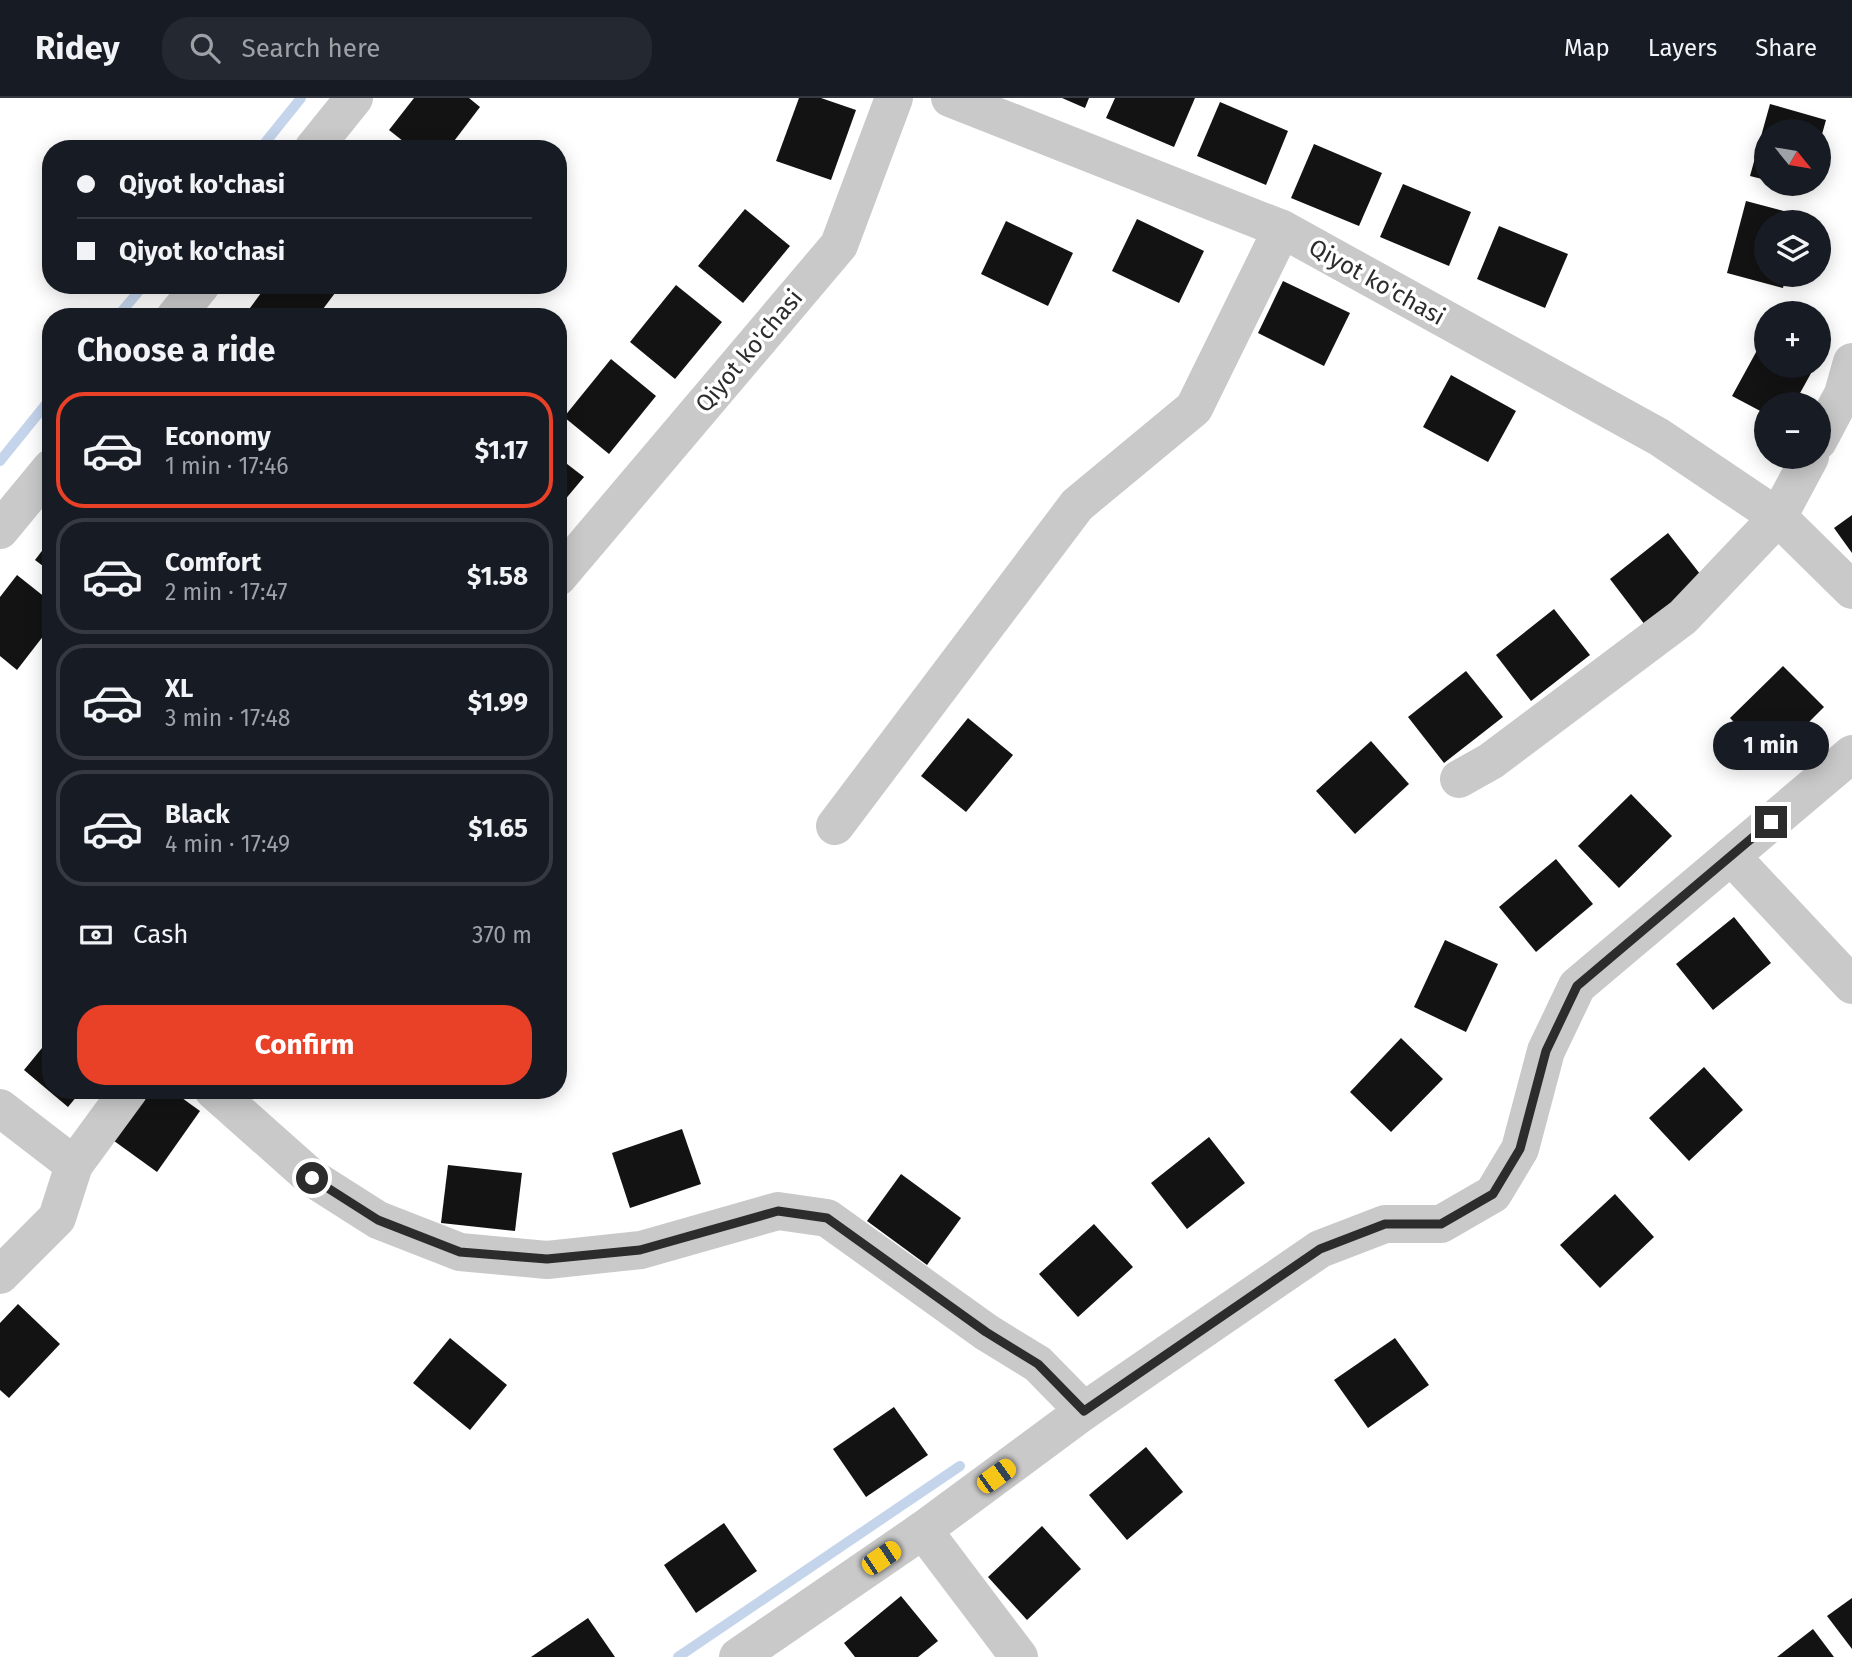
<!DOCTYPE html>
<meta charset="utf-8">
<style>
:root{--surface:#171b24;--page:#242831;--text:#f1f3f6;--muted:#9ea1a6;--line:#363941;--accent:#e94028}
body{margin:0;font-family:"Fira Sans",sans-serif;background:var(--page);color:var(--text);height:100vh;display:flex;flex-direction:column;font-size:26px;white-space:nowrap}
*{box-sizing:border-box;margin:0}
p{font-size:23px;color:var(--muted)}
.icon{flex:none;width:38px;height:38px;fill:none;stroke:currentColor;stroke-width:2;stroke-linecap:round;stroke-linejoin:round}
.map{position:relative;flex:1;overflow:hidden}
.sheet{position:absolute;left:42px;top:210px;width:525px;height:791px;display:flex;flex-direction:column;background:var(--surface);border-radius:28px;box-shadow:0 4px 18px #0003}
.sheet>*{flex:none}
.hud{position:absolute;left:42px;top:42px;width:525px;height:154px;border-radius:28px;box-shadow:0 4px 18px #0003;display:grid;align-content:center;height:154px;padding:0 35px;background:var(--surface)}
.needle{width:46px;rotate:120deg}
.tools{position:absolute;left:1754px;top:21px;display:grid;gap:14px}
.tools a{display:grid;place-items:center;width:77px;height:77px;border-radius:50%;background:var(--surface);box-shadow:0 4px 18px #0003;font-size:35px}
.end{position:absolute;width:32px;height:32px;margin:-16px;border:9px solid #2c2c2c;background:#fff;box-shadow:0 0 0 4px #fff}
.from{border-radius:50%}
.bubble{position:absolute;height:49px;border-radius:24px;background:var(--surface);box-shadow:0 4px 18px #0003;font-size:23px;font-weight:700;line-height:49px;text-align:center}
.car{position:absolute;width:21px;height:42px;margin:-21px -10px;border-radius:9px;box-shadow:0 0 5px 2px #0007;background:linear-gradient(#f5c518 24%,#345 0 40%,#f5c518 0 76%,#345 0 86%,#f5c518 0)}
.hud b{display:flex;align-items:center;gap:24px;height:66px;font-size:26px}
.hud b+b{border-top:2px solid var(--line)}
.hud i{width:18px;height:18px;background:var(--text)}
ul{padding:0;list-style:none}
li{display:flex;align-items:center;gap:21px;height:116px;margin:0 14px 10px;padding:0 21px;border:4px solid var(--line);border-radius:28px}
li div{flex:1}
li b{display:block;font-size:26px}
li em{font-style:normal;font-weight:700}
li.active{border-color:var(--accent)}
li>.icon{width:63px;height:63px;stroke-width:1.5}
h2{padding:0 35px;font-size:32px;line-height:84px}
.pay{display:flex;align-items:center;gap:18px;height:77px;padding:0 35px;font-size:26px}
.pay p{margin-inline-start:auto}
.primary-button{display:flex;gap:14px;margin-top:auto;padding:14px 35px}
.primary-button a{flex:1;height:80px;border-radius:28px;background:var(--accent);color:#fff;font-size:28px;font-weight:700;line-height:80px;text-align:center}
header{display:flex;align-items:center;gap:42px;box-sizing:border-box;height:98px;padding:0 35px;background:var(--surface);border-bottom:2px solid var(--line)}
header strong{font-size:33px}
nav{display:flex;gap:38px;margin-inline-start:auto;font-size:24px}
.search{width:490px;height:63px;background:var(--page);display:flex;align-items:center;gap:18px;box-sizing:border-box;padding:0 24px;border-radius:28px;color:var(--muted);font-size:26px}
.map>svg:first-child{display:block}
</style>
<header>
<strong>Ridey</strong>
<div class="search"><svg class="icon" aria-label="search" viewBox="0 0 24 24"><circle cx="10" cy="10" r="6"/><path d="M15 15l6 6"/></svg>Search here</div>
<nav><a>Map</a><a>Layers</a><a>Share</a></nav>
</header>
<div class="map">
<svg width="1852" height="1559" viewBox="0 0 1852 1559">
<rect width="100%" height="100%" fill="#fff"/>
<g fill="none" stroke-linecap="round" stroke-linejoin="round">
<g stroke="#c4d4eb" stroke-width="10">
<path d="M260 51 301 0"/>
<path d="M117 219 144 187"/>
<path d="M0 363 51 300"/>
<path d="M678 1559 960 1368"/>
</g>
</g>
<g fill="#131313">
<path d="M414 0H469L480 9 448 51H413L389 32Z"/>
<path d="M799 0H821L856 12 831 82 776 63Z"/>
<path d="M1062 0H1089L1085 10Z"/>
<path d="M1115 0H1195L1174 49 1106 20Z"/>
<path d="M1220 4 1288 33 1266 87 1197 58Z"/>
<path d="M1770 6 1826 22 1819 47 1818 33H1766V82L1750 78Z"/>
<path d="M1314 46 1382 75 1359 128 1291 100Z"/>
<path d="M1403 86 1471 114 1449 168 1380 139Z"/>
<path d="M1782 86H1809L1807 93Z"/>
<path d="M1746 103 1803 118 1801 124H1766V177H1786L1783 190 1727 175Z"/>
<path d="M745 111 790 148 743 205 698 168Z"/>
<path d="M1137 121 1204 153 1179 205 1112 173Z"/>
<path d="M1006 123 1073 155 1048 208 981 176Z"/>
<path d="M1499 128 1568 156 1545 210 1477 181Z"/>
<path d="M1283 183 1350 215 1324 268 1258 235Z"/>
<path d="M267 187H341L317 219H261L250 210Z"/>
<path d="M676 187 722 224 675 281 630 244Z"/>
<path d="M1766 236V268H1815L1794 306H1766V316L1732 298Z"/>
<path d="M611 261 656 298 609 356 564 319Z"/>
<path d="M1451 277 1516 313 1488 364 1423 329Z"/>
<path d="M558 359 584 379 558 410Z"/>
<path d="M1852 417V455L1834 430Z"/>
<path d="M1668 435 1704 481 1645 527 1610 481Z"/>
<path d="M51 441V474L35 462Z"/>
<path d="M17 477 51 504V528L17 572 0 558V499Z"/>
<path d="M1554 511 1590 557 1531 603 1496 557Z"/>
<path d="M1783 568 1824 609 1771 662 1730 620Z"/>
<path d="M1466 573 1503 619 1444 665 1408 619Z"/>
<path d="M968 620 1013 657 966 714 921 678Z"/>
<path d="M1371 643 1409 686 1355 736 1316 693Z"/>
<path d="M1631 696 1672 738 1619 790 1578 748Z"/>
<path d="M1556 761 1593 806 1536 854 1499 809Z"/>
<path d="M1734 819 1771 865 1713 912 1676 866Z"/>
<path d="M1445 842 1498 866 1466 934 1414 909Z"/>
<path d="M51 939V992H82L68 1009 24 972Z"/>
<path d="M1401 940 1443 981 1391 1034 1350 994Z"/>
<path d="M1704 969 1743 1012 1689 1063 1649 1020Z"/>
<path d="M144 992H171L200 1013 157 1074 110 1040Z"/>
<path d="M682 1031 701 1086 630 1110 612 1055Z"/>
<path d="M1209 1039 1245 1085 1187 1131 1151 1085Z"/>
<path d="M448 1067 522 1075 515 1133 441 1125Z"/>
<path d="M901 1076 961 1120 927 1167 867 1123Z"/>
<path d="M1615 1096 1654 1139 1600 1190 1560 1147Z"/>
<path d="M1094 1126 1133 1169 1078 1219 1039 1176Z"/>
<path d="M18 1206 60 1246 9 1300 0 1292V1225Z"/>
<path d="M450 1240 507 1287 470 1332 413 1285Z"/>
<path d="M1395 1240 1429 1287 1368 1330 1334 1282Z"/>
<path d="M894 1309 928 1357 866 1399 833 1351Z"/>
<path d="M1146 1349 1183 1394 1127 1442 1089 1397Z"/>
<path d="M724 1425 757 1473 696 1515 664 1467Z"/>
<path d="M1042 1428 1081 1471 1027 1522 988 1479Z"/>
<path d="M901 1498 938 1543 918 1559H855L844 1545Z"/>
<path d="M1852 1500V1551L1827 1518Z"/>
<path d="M588 1520 615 1559H531Z"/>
<path d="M1813 1531 1834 1559H1777Z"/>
</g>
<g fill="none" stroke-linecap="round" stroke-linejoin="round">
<g stroke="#c9c9c9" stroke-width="38">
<path d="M950 0 1282 131 1659 339 1778 419 1852 492"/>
<path d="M313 51 354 0"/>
<path d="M175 219 201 187"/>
<path d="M1818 343 1843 296 1852 264"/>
<path d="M0 432 51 370"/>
<path d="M558 479 839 147 894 0"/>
<path d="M1459 681 1491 663 1683 519 1778 419 1810 359"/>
<path d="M835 728 1077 407 1194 310 1282 131"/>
<path d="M1731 758 1852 887"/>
<path d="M213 992 312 1080 378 1122 460 1154 547 1162 641 1152 778 1113 827 1120 986 1234 1038 1266 1084 1313"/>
<path d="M0 1010 74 1067"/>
<path d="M0 1177 57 1120 74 1067 129 992"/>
<path d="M923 1432 1019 1559"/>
<path d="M738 1559 923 1432 1084 1313 1320 1151 1385 1126H1441L1493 1096 1520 1051 1546 953 1577 888 1852 656"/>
</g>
</g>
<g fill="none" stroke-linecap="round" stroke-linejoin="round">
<path stroke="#2c2c2c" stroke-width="9" d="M312 1080 378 1122 460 1154 547 1161 640 1152 778 1113 827 1120 986 1234 1038 1266 1084 1313 1320 1151 1385 1126H1441L1493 1096 1520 1051 1546 953 1577 888 1771 724"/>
</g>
<g text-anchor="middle" stroke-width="7" stroke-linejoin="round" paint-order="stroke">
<g font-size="24" fill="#2c2c2c" stroke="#fff">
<text transform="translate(1377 184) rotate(29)" y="8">Qiyot ko'chasi</text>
<text transform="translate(749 253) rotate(-50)" y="8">Qiyot ko'chasi</text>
</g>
</g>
</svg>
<div class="tools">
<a><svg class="needle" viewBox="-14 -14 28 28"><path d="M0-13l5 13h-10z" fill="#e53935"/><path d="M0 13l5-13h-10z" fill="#9ea1a6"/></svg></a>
<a><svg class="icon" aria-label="layers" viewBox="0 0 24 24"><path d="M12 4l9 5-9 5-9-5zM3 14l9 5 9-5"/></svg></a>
<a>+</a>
<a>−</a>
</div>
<i class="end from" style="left:312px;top:1080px"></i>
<i class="end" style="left:1771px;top:724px"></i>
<div class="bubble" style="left:1713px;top:623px;width:116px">1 min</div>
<i class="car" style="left:996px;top:1378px;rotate:54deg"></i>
<i class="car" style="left:881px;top:1460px;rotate:56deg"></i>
<div class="hud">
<b><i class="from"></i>Qiyot ko'chasi</b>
<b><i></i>Qiyot ko'chasi</b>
</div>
<section class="sheet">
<h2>Choose a ride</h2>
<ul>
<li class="active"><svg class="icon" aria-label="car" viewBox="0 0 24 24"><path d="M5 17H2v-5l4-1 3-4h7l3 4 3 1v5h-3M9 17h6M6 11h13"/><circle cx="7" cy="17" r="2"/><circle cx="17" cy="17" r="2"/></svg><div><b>Economy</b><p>1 min · 17:46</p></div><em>$1.17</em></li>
<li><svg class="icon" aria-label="car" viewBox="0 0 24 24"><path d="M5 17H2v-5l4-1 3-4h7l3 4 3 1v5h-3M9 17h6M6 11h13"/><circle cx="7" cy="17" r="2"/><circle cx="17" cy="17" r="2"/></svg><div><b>Comfort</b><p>2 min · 17:47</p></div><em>$1.58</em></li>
<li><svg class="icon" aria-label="car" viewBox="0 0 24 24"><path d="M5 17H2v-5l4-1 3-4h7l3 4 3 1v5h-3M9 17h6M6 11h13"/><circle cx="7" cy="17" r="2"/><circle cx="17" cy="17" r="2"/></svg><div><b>XL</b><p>3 min · 17:48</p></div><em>$1.99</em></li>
<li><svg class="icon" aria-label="car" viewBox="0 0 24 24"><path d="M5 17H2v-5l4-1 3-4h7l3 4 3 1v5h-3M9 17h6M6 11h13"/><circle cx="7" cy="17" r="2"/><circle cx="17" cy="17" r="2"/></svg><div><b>Black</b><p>4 min · 17:49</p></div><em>$1.65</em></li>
</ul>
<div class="pay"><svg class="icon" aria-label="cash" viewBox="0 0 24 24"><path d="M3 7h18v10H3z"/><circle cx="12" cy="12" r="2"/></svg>Cash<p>370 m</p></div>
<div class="primary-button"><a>Confirm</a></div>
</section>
</div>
